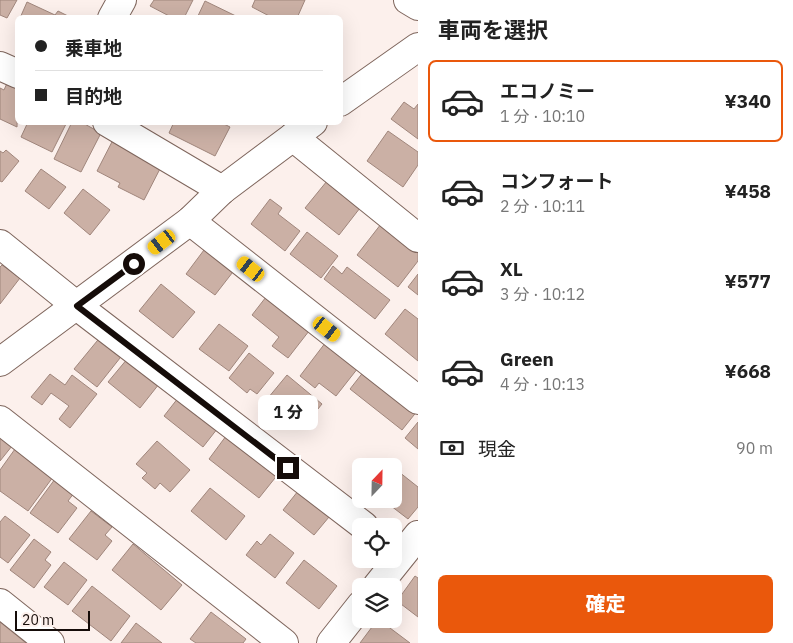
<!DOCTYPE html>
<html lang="ja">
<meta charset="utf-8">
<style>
:root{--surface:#fff;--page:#f6f6f6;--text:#222;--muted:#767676;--line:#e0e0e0;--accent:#ea580c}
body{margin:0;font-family:"IBM Plex Sans","Noto Sans JP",sans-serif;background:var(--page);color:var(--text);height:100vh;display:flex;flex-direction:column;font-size:19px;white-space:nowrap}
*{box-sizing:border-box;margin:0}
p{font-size:16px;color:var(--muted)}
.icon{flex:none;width:28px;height:28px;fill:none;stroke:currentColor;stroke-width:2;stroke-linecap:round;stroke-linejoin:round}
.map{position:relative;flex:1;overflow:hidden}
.panel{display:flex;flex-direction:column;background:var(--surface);width:375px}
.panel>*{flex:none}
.top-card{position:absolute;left:15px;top:15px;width:328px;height:110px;border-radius:8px;box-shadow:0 5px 20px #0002;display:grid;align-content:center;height:110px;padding:0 20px;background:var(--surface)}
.needle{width:32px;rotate:22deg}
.tools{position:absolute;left:352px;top:458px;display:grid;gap:10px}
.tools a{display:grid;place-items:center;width:50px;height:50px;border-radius:8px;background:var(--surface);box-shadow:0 5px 20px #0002;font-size:25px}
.scale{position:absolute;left:15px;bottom:12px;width:75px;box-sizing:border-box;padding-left:5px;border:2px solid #150c09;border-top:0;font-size:14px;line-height:18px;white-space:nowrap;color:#150c09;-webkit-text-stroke:4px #fcf0ec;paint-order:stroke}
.end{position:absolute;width:22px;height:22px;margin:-11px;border:6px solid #150c09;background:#fff;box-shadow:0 0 0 2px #fff}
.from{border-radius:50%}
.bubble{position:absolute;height:35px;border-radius:8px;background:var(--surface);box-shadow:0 5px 20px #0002;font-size:16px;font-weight:800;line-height:35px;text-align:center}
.car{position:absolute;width:15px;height:30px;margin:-15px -8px;border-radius:6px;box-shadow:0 0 4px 1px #0007;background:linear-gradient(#f5c518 24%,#345 0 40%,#f5c518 0 76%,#345 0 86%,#f5c518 0)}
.top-card b{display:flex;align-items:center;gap:18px;height:48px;font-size:19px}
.top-card b+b{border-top:1px solid var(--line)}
.top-card i{width:12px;height:12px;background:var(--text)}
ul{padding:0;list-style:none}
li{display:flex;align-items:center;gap:15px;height:82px;margin:0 10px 8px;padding:0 10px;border:2px solid transparent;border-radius:8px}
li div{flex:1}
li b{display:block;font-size:19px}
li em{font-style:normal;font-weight:800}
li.on{border-color:var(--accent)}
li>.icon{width:45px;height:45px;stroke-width:1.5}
h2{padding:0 20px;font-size:22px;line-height:60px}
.pay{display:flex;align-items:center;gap:12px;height:55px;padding:0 20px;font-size:19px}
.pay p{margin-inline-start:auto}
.action{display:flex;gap:10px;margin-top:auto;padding:10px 20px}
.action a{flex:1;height:58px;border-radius:8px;background:var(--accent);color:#fff;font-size:20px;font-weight:800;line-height:58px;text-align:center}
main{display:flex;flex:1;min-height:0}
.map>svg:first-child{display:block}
</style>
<main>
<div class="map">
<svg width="418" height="643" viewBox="0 0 418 643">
<rect width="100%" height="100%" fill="#fcf0ec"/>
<g fill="#cbb0a5" stroke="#a0867c">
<path d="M0 0H17L7 18 0 15Z"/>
<path d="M154 0H193L184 18H173L150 6Z"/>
<path d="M255 0H305L297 18H273L252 7Z"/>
<path d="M205 1 240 18H197Z"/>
<path d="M27 2 55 15 58 11 68 16 20 18Z"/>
<path d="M8 81 18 86 17 127 0 119V88L4 90Z"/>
<path d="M404 102 414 109 418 104V139L391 119Z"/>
<path d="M28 122H67L52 152 21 137Z"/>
<path d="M72 122H81L101 133 81 172 54 159Z"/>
<path d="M174 122H220L230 127 215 156 169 133Z"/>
<path d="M388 131 418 152V165L403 187 367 161Z"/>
<path d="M115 136 164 161 144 200 118 187 120 183 97 171Z"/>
<path d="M6 150 19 161 2 182 0 181V151L3 153Z"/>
<path d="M41 169 66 187 49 209 25 191Z"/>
<path d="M327 181 360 208 339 235 305 208Z"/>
<path d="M83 189 110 210 90 235 64 213Z"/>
<path d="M270 199 282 208 278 214 300 231 285 251 251 224Z"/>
<path d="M381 224 418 253V261L398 287 357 255Z"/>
<path d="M307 232 338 256 321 278 290 254Z"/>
<path d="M207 246 236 268 215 295 186 274Z"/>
<path d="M2 265 20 278 0 304V267Z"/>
<path d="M333 266 342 274 347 267 390 300 375 319 324 279Z"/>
<path d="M418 274V295L408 287Z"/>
<path d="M161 284 195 312 173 338 139 311Z"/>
<path d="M266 297 309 331 288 358 272 346 279 337 252 315Z"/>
<path d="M405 309 418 319V361L385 334Z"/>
<path d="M219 324 248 346 229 371 199 349Z"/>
<path d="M102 335 124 353 97 387 74 369Z"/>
<path d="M329 338 358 368 336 396 319 383 315 388 300 376Z"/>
<path d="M249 353 274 373 257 394 250 389 247 393 229 378Z"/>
<path d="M128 358 163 379 140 408 108 382Z"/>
<path d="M368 366 418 410 402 430 350 389Z"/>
<path d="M50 374 65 385 72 375 97 394 70 428 59 419 69 406 51 393 42 405 31 397Z"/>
<path d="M287 375 322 404 304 426 268 398Z"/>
<path d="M182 393 221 424 203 447 164 416Z"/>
<path d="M418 422V449L405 438Z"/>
<path d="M229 432 279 473 259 498 209 459Z"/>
<path d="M0 436 12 446 0 461Z"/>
<path d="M157 441 190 470 170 492 160 483 155 489 142 478 147 473 136 464Z"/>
<path d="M15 449 53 477 28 511 0 491V470Z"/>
<path d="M394 468 418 487V507L408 519 382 499H394Z"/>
<path d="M55 479 74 493 68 501 77 508 58 533 30 513Z"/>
<path d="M302 486 334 511 314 535 283 510Z"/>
<path d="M210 488 245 516 226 540 191 511Z"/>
<path d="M91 511 112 527 105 535 112 541 97 560 69 539Z"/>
<path d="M5 516 30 535 8 563 0 557V522Z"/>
<path d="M270 534 294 553 275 578 246 555 257 541 261 545Z"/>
<path d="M34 539 51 552 45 560 51 565 34 588 10 570Z"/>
<path d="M133 544 182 585 161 610 112 570Z"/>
<path d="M304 560 337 586 319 609 286 583Z"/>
<path d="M64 562 87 580 68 605 44 587Z"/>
<path d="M415 576 418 578V617L397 601Z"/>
<path d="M92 586 130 616 111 641 72 611Z"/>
<path d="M211 612 246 639 243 643H196L190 639Z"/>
<path d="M378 619 410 643H360Z"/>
<path d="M0 622 26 643H0Z"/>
<path d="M136 623 162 643H121Z"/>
</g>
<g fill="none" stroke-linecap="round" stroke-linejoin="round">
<defs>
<g id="minor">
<path d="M408 0 418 6"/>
<path d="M112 18 122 0"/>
<path d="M0 66 18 74"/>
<path d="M340 102 418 47"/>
<path d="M107 122 222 190"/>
<path d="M293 137 418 238"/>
<path d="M190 221 418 400"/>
<path d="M0 244 77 306 364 526"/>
<path d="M0 362 190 221 222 190 313 122"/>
<path d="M0 420 284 643"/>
<path d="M377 586 418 535"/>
<path d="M0 603 50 643"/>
<path d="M331 643 361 605"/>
</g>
</defs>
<use href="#minor" stroke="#7f665d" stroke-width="30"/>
<use href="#minor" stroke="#fff" stroke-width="28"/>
</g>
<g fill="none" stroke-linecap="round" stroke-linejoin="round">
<path stroke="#150c09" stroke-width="6" d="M134 264 77 306 288 468"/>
</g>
</svg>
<div class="tools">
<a><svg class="needle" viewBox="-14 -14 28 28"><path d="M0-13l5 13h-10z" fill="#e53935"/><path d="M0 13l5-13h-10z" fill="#767676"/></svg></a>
<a><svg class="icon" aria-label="locate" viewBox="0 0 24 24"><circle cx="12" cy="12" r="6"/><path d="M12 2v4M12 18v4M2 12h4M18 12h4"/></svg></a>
<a><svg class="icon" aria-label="layers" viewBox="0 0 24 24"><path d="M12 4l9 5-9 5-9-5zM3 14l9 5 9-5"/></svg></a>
</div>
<div class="scale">20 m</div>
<i class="end from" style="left:134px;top:264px"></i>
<i class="end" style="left:288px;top:468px"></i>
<div class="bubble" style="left:258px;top:395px;width:60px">1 分</div>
<i class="car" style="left:162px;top:242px;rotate:233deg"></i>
<i class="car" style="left:251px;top:269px;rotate:308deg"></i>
<i class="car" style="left:327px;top:329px;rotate:128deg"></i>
<div class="top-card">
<b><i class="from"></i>乗車地</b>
<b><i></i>目的地</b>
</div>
</div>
<section class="panel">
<h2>車両を選択</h2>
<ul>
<li class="on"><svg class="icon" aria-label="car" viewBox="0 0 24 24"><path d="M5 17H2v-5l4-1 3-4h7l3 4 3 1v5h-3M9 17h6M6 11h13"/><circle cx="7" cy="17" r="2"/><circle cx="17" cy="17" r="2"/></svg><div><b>エコノミー</b><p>1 分 · 10:10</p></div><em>¥340</em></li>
<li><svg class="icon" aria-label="car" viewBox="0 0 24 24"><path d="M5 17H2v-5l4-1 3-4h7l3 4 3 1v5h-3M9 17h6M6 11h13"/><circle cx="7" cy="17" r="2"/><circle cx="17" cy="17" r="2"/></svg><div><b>コンフォート</b><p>2 分 · 10:11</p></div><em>¥458</em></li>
<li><svg class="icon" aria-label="car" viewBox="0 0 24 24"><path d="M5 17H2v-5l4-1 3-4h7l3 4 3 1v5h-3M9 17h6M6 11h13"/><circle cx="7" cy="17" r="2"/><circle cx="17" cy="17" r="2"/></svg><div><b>XL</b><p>3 分 · 10:12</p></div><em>¥577</em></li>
<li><svg class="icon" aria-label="car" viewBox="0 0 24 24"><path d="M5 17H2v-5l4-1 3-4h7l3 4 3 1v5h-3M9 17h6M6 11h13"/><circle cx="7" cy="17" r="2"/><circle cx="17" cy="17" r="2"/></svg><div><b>Green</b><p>4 分 · 10:13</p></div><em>¥668</em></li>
</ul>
<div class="pay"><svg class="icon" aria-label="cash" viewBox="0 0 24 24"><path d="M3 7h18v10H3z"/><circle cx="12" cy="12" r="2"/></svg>現金<p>90 m</p></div>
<div class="action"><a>確定</a></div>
</section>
</main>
